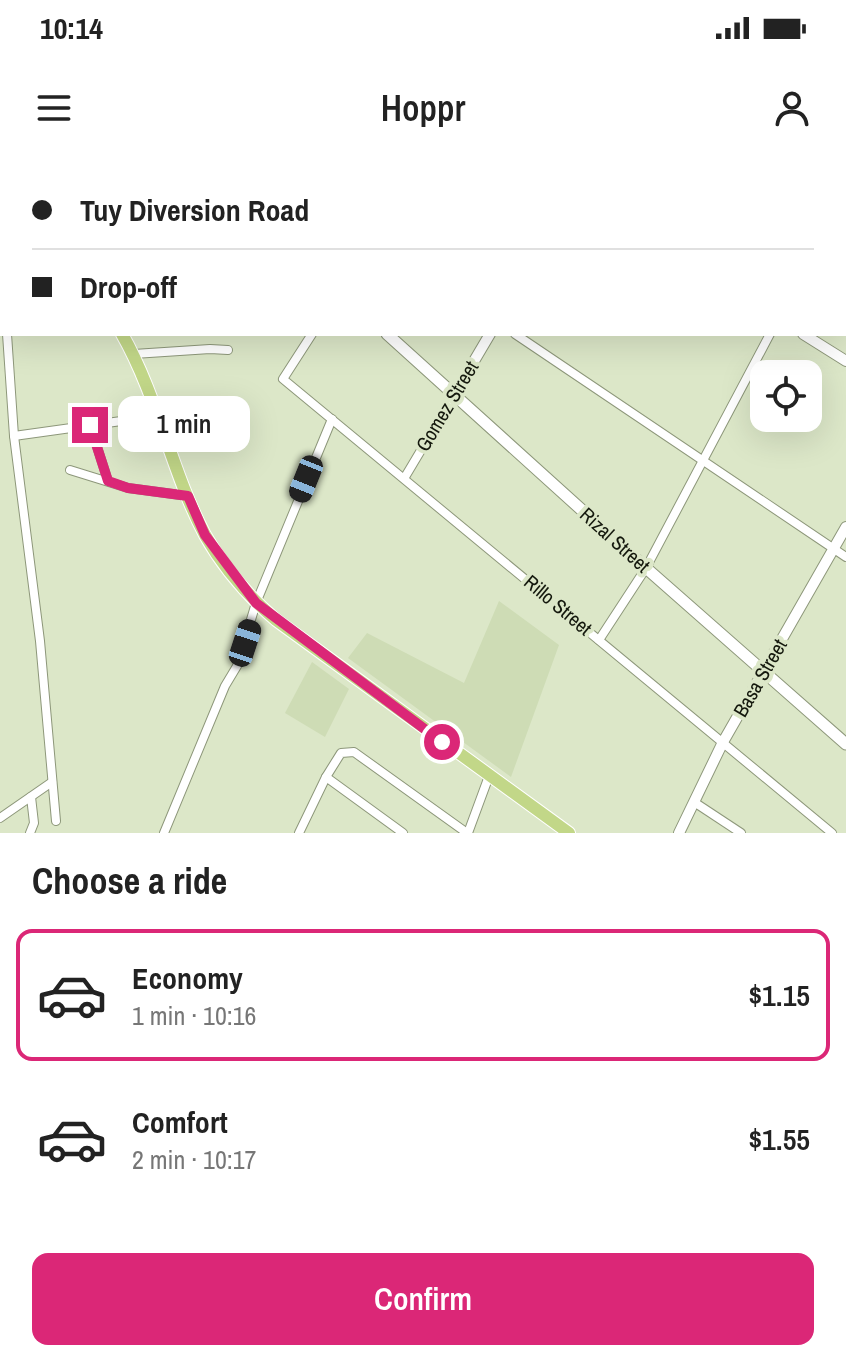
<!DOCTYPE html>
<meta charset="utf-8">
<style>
:root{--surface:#fff;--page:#f2f2f2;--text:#222;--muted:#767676;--line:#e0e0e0;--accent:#db2777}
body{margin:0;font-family:"Archivo Narrow",sans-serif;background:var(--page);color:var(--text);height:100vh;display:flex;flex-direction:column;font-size:30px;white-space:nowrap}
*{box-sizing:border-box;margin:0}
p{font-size:26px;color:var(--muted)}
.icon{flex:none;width:44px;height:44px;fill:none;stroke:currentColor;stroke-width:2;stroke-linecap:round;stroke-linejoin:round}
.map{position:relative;height:673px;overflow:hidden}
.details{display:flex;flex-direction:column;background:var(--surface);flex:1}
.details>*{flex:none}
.hud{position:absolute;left:0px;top:0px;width:846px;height:176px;box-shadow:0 8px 32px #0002;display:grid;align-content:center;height:176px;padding:0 32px;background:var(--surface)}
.controls{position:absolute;left:750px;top:200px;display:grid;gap:16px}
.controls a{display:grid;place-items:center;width:72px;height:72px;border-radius:16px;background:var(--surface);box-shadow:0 8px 32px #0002;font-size:40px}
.end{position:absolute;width:36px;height:36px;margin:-18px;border:10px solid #db2777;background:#fff;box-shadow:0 0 0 4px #fff}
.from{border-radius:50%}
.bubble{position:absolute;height:56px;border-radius:16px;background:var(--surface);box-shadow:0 8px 32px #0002;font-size:26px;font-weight:600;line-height:56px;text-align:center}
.car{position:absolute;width:24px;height:48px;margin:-24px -12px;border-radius:10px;box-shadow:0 0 6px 2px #0007;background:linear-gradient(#222 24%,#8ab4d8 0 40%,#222 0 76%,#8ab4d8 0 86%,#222 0)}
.hud b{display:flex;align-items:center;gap:28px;height:76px;font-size:30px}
.hud b+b{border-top:2px solid var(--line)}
.hud i{width:20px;height:20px;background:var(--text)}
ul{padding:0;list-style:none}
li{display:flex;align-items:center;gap:24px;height:132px;margin:0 16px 12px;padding:0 16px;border:4px solid transparent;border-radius:16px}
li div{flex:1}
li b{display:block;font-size:30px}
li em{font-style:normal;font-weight:600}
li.active{border-color:var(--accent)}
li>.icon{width:72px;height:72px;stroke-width:1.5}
h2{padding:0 32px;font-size:36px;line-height:96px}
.action{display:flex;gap:16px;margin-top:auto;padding:16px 32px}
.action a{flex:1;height:92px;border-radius:16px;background:var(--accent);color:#fff;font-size:32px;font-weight:600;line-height:92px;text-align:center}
.status{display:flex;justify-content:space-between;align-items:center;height:56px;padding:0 40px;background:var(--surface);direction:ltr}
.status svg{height:22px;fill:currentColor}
header{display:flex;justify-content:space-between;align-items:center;height:104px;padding:0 32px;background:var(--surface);font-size:36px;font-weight:600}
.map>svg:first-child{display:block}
</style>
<div class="status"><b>10:14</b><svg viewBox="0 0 49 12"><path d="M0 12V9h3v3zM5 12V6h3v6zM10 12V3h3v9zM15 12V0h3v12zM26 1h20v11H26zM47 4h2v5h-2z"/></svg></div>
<header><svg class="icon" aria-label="menu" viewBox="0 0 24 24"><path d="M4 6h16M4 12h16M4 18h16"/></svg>Hoppr<svg class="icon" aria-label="person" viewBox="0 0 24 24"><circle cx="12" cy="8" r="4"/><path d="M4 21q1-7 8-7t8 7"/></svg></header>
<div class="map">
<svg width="846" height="673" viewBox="0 0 846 673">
<rect width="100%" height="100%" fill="#dce7c8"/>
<g fill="#cedcb5">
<path d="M499 441 559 485 511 617 348 498 367 473 464 523Z"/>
<path d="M312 502 349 529 325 577 285 553Z"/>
</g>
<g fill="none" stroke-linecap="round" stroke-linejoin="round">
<defs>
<g id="minor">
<path d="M4 0V2"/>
<path d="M39 0V2"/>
<path d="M76 2 77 0"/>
<path d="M414 2 415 0"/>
<path d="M0 102 2 119"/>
<path d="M844 135 846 136"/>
<path d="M7 174 14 276 40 481 56 661"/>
<path d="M312 174 283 219 832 673"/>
<path d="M515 174 846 397"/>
<path d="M134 194 210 189 228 190"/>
<path d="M90 265 108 321"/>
<path d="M14 276 157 256"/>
<path d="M70 310 128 328 188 336"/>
<path d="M405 317 454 235"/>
<path d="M599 480 646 408 770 174"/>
<path d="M326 617 403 673"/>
<path d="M694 642 741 673"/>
<path d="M0 658 52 622"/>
<path d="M30 673 34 663 31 637"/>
<path d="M164 673 225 526 237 506 256 443 332 259"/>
<path d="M299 673 326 617 341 593 354 592 467 673"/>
<path d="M468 673 489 616"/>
</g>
<g id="tertiary">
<path d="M499 0 503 2"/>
<path d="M803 174 846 201"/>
<path d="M454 235 490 174"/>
<path d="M679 673 723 582 846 367"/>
</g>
<path id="secondary" d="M387 174 646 408 846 584"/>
<g id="primary">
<path d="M0 94H2"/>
<path d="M122 174C158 237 171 311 205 375 223 407 248 436 276 460L569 673"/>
</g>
</defs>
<use href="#minor" stroke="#8d977a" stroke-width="10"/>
<use href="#tertiary" stroke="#8d977a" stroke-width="12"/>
<use href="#secondary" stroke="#8d977a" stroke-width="13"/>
<use href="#primary" stroke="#fff" stroke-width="14"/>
<use href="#minor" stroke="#fff" stroke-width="8"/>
<use href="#tertiary" stroke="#fff" stroke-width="10"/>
<use href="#secondary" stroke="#fff" stroke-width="11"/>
<use href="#primary" stroke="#c2d788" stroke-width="12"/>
</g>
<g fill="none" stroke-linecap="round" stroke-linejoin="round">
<path stroke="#db2777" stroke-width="10" d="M90 265 108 321 128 328 188 336 205 375 256 443 442 582"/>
</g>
<g text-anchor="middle" stroke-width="8" stroke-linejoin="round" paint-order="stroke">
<g font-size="20" fill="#14180d" stroke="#dce7c8">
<text transform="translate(447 246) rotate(-59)" y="7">Gomez Street</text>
<text transform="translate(615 380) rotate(42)" y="7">Rizal Street</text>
<text transform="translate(558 445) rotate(40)" y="7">Rillo Street</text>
<text transform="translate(760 518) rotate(-60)" y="7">Basa Street</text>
</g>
</g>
</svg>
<div class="controls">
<a><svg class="icon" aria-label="locate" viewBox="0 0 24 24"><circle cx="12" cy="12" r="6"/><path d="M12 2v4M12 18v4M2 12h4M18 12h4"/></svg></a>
</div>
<i class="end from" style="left:442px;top:582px"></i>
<i class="end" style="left:90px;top:265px"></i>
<div class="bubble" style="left:118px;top:236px;width:132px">1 min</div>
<i class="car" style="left:306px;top:319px;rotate:202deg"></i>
<i class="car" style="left:245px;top:483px;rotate:18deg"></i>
<div class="hud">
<b><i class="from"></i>Tuy Diversion Road</b>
<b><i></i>Drop-off</b>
</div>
</div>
<section class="details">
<h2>Choose a ride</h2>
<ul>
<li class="active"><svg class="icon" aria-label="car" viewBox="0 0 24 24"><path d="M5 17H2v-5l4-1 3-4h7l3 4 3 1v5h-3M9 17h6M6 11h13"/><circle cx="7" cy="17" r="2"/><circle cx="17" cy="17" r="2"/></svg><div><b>Economy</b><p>1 min · 10:16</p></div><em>$1.15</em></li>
<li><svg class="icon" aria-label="car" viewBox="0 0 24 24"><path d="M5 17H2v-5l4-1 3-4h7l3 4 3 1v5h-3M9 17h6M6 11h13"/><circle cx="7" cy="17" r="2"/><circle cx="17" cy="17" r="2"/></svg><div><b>Comfort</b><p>2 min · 10:17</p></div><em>$1.55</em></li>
</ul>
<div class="action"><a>Confirm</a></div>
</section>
